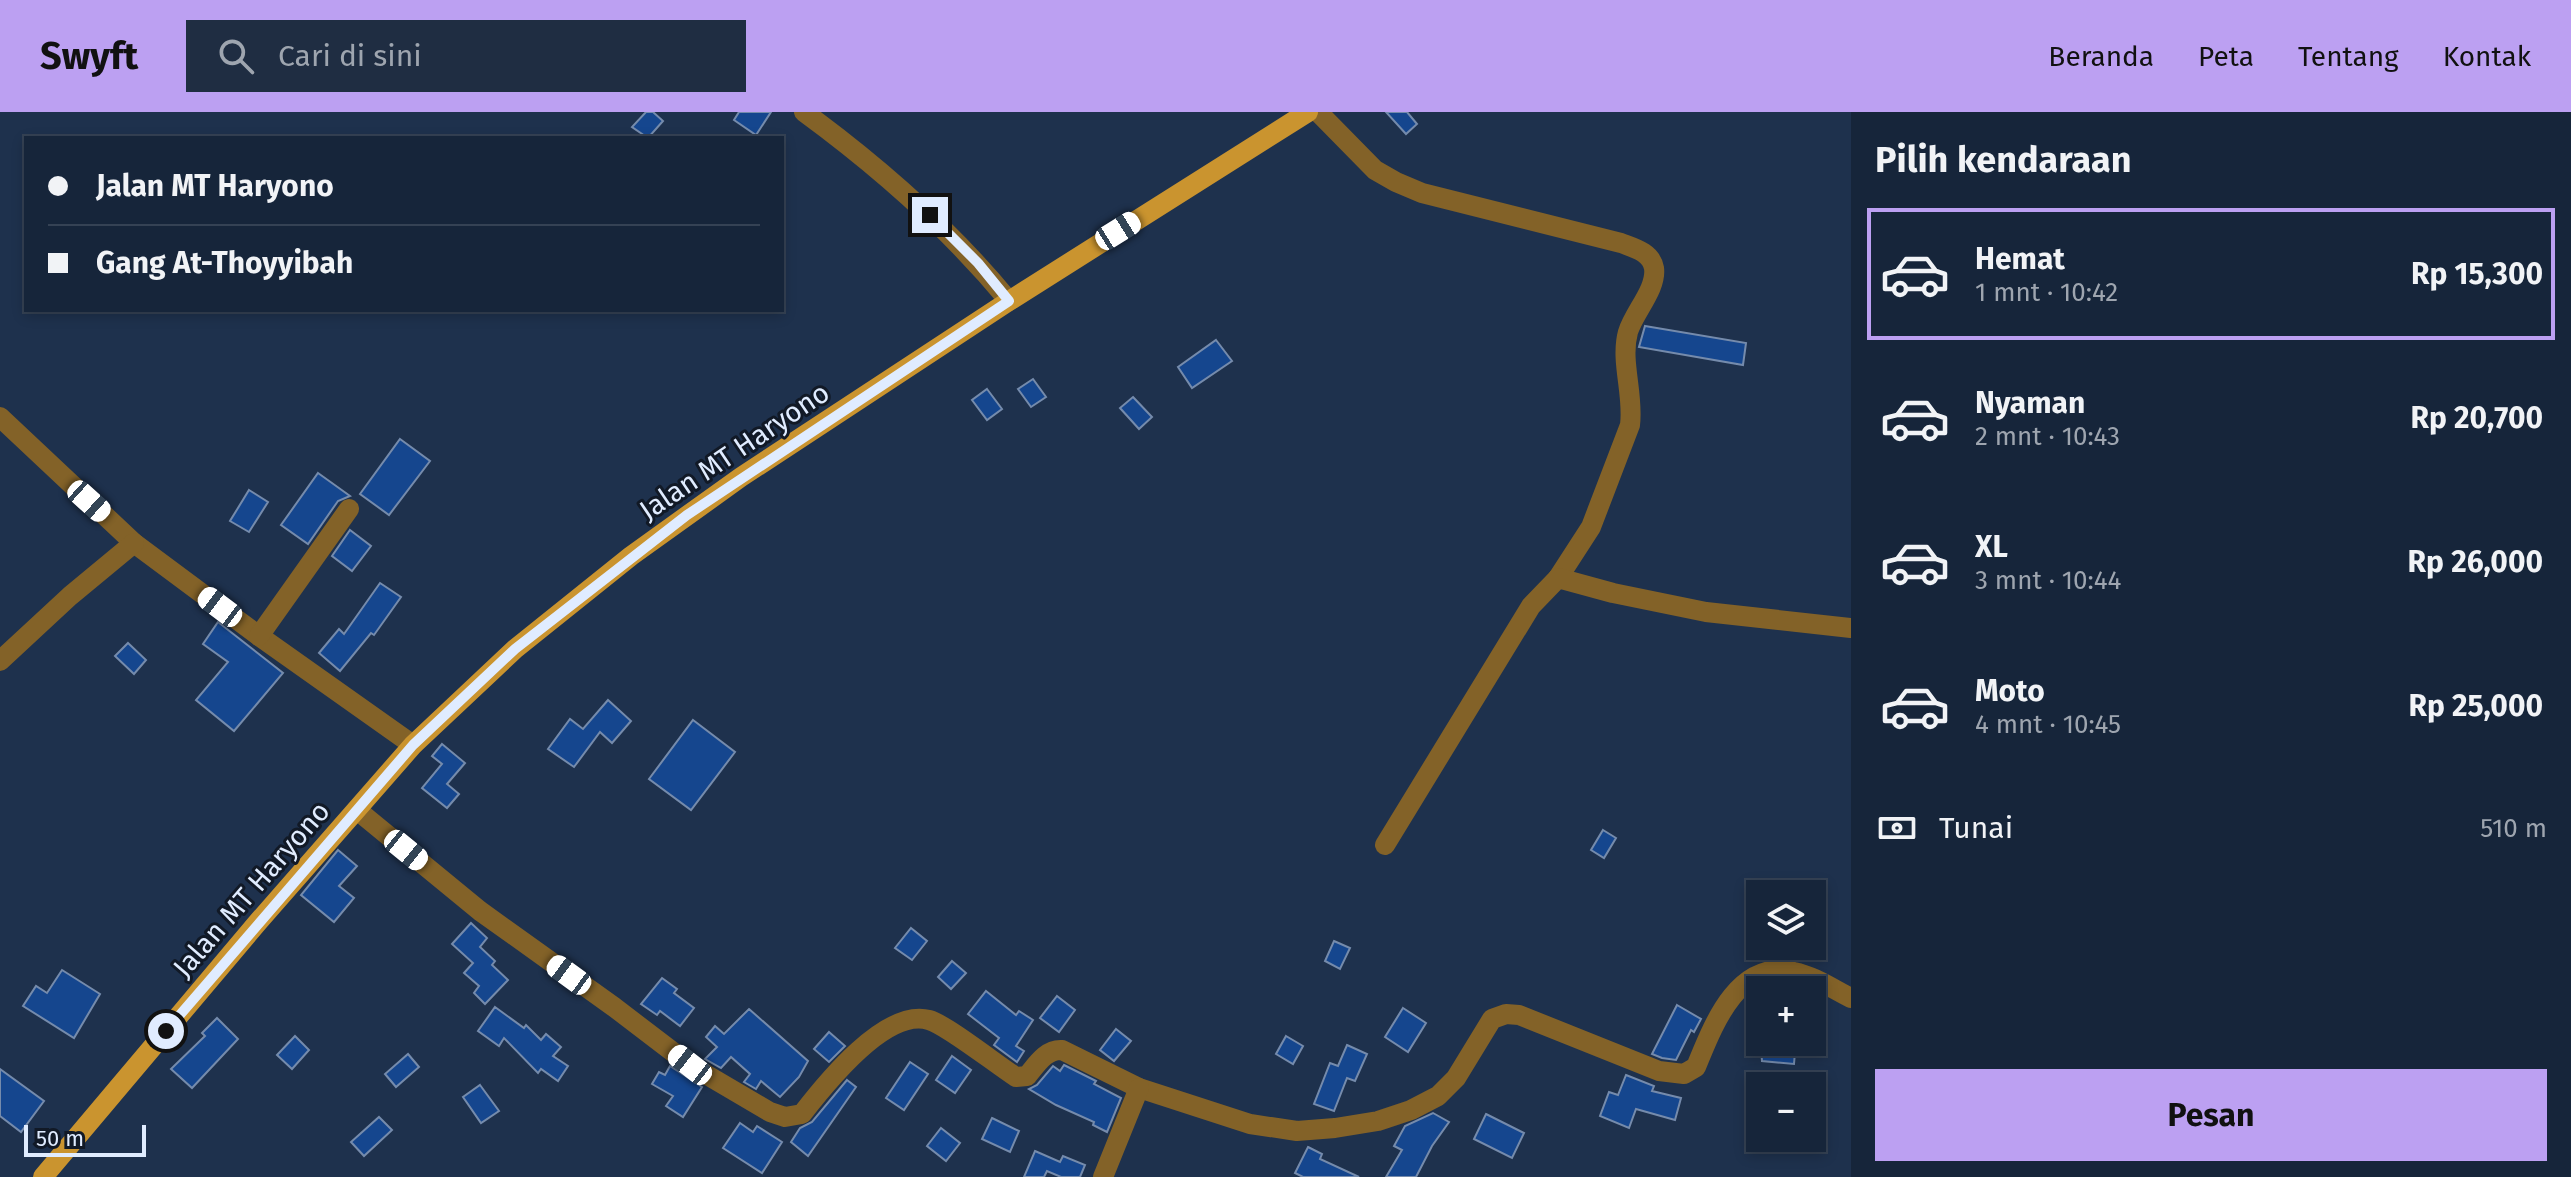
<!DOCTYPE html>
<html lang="id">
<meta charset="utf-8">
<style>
:root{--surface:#16253a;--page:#1f2d42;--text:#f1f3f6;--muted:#9ea5af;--line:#354254;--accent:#bca0f2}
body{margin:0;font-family:"Fira Sans",sans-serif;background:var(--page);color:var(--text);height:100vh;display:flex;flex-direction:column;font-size:30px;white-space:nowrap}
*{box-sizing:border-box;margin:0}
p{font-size:26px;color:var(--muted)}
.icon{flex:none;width:44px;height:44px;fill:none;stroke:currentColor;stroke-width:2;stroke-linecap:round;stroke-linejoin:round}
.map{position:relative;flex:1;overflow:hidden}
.side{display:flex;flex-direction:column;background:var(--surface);width:720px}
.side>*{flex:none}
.guide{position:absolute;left:24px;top:24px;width:760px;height:176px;border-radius:0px;box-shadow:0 4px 12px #0003,0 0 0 2px var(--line);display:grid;align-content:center;height:176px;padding:0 24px;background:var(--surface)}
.buttons{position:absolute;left:1746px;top:768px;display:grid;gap:16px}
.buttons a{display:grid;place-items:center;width:80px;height:80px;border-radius:0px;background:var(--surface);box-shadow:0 4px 12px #0003,0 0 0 2px var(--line);font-size:40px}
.scale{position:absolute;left:24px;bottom:20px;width:122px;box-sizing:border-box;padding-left:8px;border:4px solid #e0ecff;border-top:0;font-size:22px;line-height:28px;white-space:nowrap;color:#e0ecff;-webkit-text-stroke:6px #111926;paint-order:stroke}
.end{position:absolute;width:36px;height:36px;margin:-18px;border:10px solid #e0ecff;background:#111;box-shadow:0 0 0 4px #111}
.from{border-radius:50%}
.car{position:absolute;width:24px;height:48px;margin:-24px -12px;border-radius:10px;box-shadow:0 0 6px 2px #0007;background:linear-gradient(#fff 24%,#345 0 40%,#fff 0 76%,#345 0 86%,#fff 0)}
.guide b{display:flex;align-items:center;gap:28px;height:76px;font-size:30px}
.guide b+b{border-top:2px solid var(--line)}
.guide i{width:20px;height:20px;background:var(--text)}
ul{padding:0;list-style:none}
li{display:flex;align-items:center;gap:24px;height:132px;margin:0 16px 12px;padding:0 8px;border:4px solid transparent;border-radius:0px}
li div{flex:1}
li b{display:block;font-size:30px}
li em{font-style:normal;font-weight:700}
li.selected{border-color:var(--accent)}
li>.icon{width:72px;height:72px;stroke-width:1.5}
h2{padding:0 24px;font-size:36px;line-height:96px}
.pay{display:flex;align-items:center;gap:20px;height:88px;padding:0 24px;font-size:30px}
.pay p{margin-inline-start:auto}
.cta{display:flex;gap:16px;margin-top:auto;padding:16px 24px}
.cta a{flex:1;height:92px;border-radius:0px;background:var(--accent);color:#111;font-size:32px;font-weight:700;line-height:92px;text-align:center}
header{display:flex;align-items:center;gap:48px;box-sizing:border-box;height:112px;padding:0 40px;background:var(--accent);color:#111}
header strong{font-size:38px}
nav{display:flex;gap:44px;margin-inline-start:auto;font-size:28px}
.search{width:560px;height:72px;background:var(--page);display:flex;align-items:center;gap:20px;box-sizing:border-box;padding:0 28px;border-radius:0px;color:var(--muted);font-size:30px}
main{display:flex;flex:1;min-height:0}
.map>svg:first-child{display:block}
</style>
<header>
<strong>Swyft</strong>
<div class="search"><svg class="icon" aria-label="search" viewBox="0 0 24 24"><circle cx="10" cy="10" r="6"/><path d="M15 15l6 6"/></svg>Cari di sini</div>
<nav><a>Beranda</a><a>Peta</a><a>Tentang</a><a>Kontak</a></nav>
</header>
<main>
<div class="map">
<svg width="1851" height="1065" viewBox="0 0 1851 1065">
<rect width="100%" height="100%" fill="#1e314d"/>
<g fill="#15468e" stroke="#758bac" stroke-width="2">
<path d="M646 0H653L663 9 648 26 632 15Z"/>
<path d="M739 0H771L756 23 734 8Z"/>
<path d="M1386 0H1407L1417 12 1406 22Z"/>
<path d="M1645 214 1746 231 1743 253 1639 235Z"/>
<path d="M1216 228 1232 249 1192 276 1178 255Z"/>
<path d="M1033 267 1046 285 1031 295 1018 277Z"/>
<path d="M987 277 1002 297 987 308 972 288Z"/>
<path d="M1133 285 1152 305 1139 317 1120 296Z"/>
<path d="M400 327 430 349 389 403 360 382Z"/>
<path d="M318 361 350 384 338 389 308 432 281 413Z"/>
<path d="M249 378 268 390 249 420 230 409Z"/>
<path d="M350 418 371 434 352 459 332 444Z"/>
<path d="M380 471 401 485 374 523 371 521 340 559 319 541 339 517 344 522Z"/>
<path d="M218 510 283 561 234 619 196 588 228 550 203 532Z"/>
<path d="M128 531 146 548 134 562 115 544Z"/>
<path d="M608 588 631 609 612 631 600 620 574 655 548 637 570 607 583 617Z"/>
<path d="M693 608 735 640 691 698 649 667Z"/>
<path d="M442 632 465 651 447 672 459 682 447 696 422 676 442 652 432 644Z"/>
<path d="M1603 718 1616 726 1604 746 1591 738Z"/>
<path d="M338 738 357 754 339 774 354 786 334 810 301 783Z"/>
<path d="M471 811 487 826 480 835 495 849 492 853 508 868 485 892 474 881 479 874 464 861 473 851 452 832Z"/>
<path d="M911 816 927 829 912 848 895 836Z"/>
<path d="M1334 829 1350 836 1340 857 1325 849Z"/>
<path d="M952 849 966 861 951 877 938 865Z"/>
<path d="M62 858 100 882 74 926 23 894 36 874 47 881Z"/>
<path d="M662 866 677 877 674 881 694 896 680 914 660 899 657 903 641 892Z"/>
<path d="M986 879 1016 903 1019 899 1033 908 1016 934 1024 939 1017 950 994 933 999 926 968 902Z"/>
<path d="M1057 884 1075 898 1059 920 1040 906Z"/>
<path d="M1677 893 1701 907 1694 920 1691 918 1676 948 1662 946 1652 942Z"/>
<path d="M495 895 524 916 526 913 541 928 546 922 561 935 553 944 568 954 558 969 541 957 538 961 504 926 499 934 478 919Z"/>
<path d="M1403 896 1426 911 1408 940 1385 925Z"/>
<path d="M749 897 808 949 799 965 780 985 761 969 756 977 744 970 750 962 731 945 721 956 705 947 717 935 706 925 715 914 724 922Z"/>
<path d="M217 906 238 927 192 976 171 957 205 924 202 921Z"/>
<path d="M1116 917 1131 929 1114 949 1100 938Z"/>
<path d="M829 920 845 934 829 950 814 937Z"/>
<path d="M295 924 309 938 292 957 277 943Z"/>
<path d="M1286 924 1303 934 1293 952 1276 942Z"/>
<path d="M1347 933 1367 942 1355 969 1347 966 1334 999 1314 992 1330 951 1338 954Z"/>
<path d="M1761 936 1795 940 1794 952 1762 949Z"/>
<path d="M408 942 419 955 396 975 385 962Z"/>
<path d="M952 944 971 958 955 981 936 968Z"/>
<path d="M910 950 928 962 904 998 886 986Z"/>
<path d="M1064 953 1096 969 1094 972 1121 986 1107 1020 1093 1013 1094 1010 1056 993 1029 977 1037 973 1053 954 1060 959Z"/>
<path d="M670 954 702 975 683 1005 666 994 673 984 652 972 659 960 665 963Z"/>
<path d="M0 957 44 989 21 1020 0 1004Z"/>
<path d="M1626 963 1654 974 1652 979 1681 986 1675 1008 1636 997 1629 1016 1600 1004 1609 980 1618 983Z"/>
<path d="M847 968 856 975 808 1044 791 1030 800 1016 812 1010Z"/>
<path d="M480 973 499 999 481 1011 463 985Z"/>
<path d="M1433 1001 1449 1010 1432 1034 1416 1065H1386L1402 1038 1394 1034 1405 1014Z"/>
<path d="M1486 1002 1524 1021 1512 1046 1474 1027Z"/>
<path d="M379 1005 392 1018 364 1044 351 1030Z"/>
<path d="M992 1006 1019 1019 1010 1040 982 1027Z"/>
<path d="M740 1011 753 1020 757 1014 782 1030 762 1061 723 1036Z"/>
<path d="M941 1016 960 1031 946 1049 927 1034Z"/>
<path d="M1308 1035 1322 1042 1320 1047 1359 1065H1303L1295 1061Z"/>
<path d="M1035 1039 1060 1050 1063 1044 1085 1053 1080 1065H1061L1047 1059 1044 1065H1024Z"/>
</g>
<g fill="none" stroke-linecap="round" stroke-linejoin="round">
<g stroke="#836228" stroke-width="20">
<path d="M804 0C879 55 949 116 1009 189"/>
<path d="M1318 0 1375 58 1396 70 1422 81 1621 131C1634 136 1651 140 1654 156 1657 177 1634 200 1628 220 1620 249 1634 282 1630 313L1591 415 1558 466"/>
<path d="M0 305 134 431 259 524 413 633"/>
<path d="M259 524 349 397"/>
<path d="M0 549 70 484 134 431"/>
<path d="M357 698 480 799 614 895 690 953 770 1000 785 1005 802 1002C826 971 886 896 929 908 947 913 997 953 1016 965L1027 964C1037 952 1046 937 1062 938L1139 976 1250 1012 1297 1019 1335 1016 1378 1009 1411 998 1438 984 1456 966 1492 907 1506 902 1519 903 1659 959 1684 962 1696 955C1713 914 1737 847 1794 860 1814 864 1833 877 1851 886"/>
<path d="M1385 733 1531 494 1558 466 1613 481 1706 500 1851 516"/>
<path d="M1103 1065 1139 976"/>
</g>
<path stroke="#ca942f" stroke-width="20" d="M43 1065 258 810 413 633 515 537 631 444 741 365 1009 189 1308 0"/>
</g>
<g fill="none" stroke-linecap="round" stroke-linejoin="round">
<path stroke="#e0ecff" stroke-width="10" d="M166 919 413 633 515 537 687 403 1009 189 978 151 930 103"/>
</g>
<g text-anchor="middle" stroke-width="6" stroke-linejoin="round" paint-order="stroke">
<g font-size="28" fill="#e0ecff" stroke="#111926">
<text transform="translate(734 339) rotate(-34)" y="10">Jalan MT Haryono</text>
<text transform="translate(251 777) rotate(-49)" y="10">Jalan MT Haryono</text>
</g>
</g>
</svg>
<div class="buttons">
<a><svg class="icon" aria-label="layers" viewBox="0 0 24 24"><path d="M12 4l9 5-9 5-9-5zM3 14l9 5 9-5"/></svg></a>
<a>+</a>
<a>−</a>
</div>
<div class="scale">50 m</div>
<i class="end from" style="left:166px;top:919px"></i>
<i class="end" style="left:930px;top:103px"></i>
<i class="car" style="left:1118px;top:119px;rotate:58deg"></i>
<i class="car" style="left:89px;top:389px;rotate:132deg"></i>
<i class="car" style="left:220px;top:495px;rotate:307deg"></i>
<i class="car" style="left:406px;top:738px;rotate:129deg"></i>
<i class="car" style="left:569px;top:863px;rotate:306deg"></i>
<i class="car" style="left:690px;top:953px;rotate:308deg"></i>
<div class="guide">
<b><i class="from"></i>Jalan MT Haryono</b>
<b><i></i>Gang At-Thoyyibah</b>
</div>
</div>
<section class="side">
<h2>Pilih kendaraan</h2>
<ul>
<li class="selected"><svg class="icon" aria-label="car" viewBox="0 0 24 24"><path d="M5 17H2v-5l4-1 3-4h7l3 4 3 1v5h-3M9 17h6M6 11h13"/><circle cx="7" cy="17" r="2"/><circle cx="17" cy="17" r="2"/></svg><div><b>Hemat</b><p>1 mnt · 10:42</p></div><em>Rp 15,300</em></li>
<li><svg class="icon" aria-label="car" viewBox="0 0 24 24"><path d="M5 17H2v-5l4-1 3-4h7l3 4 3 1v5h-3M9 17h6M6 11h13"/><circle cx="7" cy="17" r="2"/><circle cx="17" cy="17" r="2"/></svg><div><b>Nyaman</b><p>2 mnt · 10:43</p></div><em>Rp 20,700</em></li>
<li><svg class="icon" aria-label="car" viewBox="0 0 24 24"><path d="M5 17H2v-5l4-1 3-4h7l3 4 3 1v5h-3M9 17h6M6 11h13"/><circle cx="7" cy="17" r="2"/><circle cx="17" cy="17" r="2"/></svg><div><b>XL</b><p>3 mnt · 10:44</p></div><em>Rp 26,000</em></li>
<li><svg class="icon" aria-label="car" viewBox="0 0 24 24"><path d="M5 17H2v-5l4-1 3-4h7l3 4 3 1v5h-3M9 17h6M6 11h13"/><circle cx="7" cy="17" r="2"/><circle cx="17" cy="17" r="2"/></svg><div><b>Moto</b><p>4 mnt · 10:45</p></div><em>Rp 25,000</em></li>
</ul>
<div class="pay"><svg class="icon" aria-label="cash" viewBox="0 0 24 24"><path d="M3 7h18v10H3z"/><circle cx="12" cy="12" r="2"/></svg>Tunai<p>510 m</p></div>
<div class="cta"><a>Pesan</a></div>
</section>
</main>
